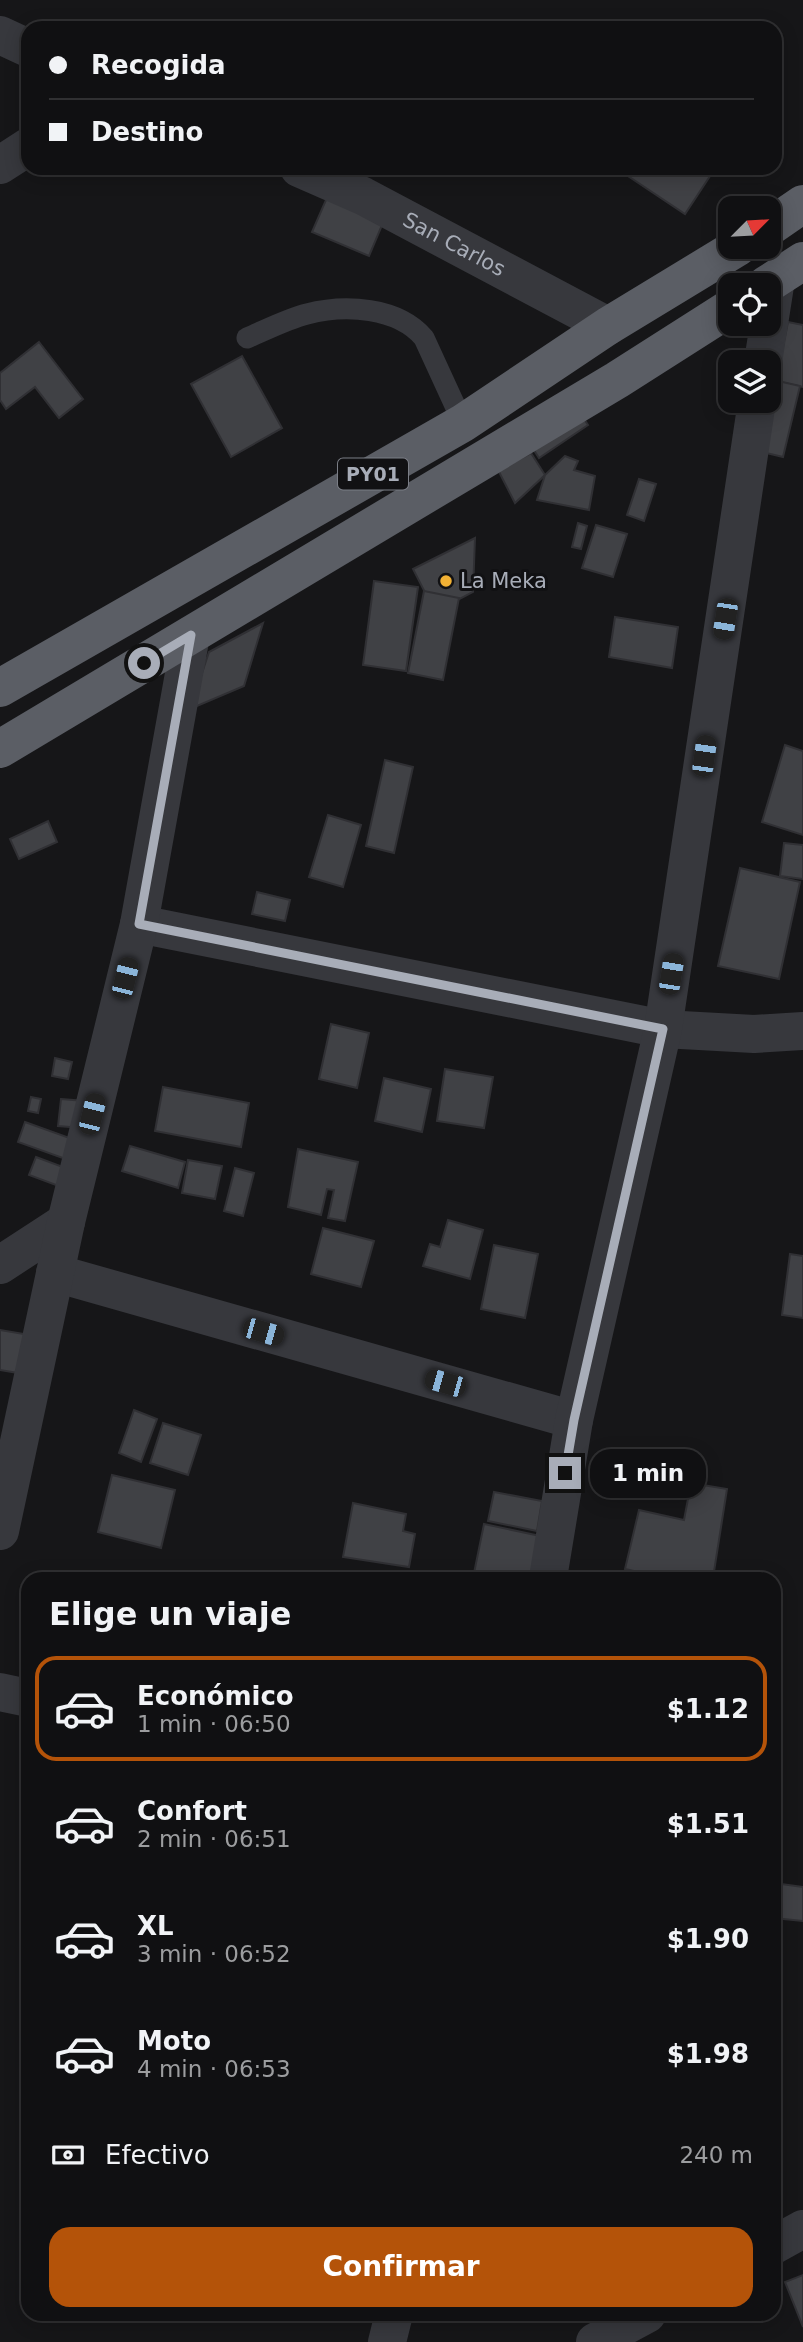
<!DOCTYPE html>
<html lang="es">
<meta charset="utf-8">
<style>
:root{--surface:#101012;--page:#19191b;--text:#f1f3f6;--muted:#9c9d9f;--line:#303032;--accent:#b45309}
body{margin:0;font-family:"DejaVu Sans",sans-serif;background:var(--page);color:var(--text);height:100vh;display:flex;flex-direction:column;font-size:26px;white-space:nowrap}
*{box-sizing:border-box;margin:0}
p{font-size:23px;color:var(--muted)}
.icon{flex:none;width:38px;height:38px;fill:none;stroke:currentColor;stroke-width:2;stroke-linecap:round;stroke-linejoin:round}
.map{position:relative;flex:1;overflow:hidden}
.details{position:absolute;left:21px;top:1572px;width:760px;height:749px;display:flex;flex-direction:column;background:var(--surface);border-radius:21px;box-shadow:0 4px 18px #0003,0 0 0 2px var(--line)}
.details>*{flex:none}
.guide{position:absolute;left:21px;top:21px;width:761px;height:154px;border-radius:21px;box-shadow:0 4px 18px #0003,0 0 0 2px var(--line);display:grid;align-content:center;height:154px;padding:0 28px;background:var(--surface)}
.needle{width:46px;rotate:66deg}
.buttons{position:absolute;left:718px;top:196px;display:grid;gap:14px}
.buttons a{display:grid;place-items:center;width:63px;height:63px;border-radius:14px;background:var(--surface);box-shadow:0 4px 18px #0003,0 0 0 2px var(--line);font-size:35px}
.end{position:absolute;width:32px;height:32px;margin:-16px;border:9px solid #a8adb8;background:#111;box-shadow:0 0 0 4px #111}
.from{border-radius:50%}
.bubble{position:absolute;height:49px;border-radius:21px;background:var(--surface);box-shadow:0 4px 18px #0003,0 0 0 2px var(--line);font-size:23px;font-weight:800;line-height:49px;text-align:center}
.car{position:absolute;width:21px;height:42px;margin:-21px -10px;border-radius:9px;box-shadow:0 0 5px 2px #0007;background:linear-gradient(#222 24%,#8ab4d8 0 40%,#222 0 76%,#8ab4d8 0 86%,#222 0)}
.guide b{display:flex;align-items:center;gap:24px;height:66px;font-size:26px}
.guide b+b{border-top:2px solid var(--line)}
.guide i{width:18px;height:18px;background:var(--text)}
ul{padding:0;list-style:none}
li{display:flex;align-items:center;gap:21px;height:105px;margin:0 14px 10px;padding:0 14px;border:4px solid transparent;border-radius:21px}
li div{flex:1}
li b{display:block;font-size:26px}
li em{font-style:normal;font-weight:800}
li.on{border-color:var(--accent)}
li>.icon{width:63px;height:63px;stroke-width:1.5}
h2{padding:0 28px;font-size:32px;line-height:84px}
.pay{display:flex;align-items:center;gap:18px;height:77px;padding:0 28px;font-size:26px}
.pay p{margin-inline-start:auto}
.action{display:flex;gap:14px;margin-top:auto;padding:14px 28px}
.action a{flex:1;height:80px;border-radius:21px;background:var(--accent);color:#fff;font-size:28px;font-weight:800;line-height:80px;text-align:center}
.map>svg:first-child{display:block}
</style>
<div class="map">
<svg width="803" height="2342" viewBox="0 0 803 2342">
<rect width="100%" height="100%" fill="#161618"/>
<g fill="#404145" stroke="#303034" stroke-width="2">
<path d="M616 168H704L712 173 685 214Z"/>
<path d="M329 193 385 218 369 256 312 232Z"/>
<path d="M788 322 803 325V387L776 381Z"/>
<path d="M39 342 83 399 59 418 35 387 6 409 0 400V373Z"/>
<path d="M242 356 282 428 231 457 191 384Z"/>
<path d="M778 381 800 386 783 457 762 452Z"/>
<path d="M579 411 588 425 539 458 530 444Z"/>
<path d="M531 453 545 475 515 503 498 470Z"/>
<path d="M565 456 578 461 574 470 595 476 589 510 537 500 545 475Z"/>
<path d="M639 479 656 484 644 521 627 515Z"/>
<path d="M578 523 587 526 581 549 572 547Z"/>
<path d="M596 525 627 534 613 577 582 568Z"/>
<path d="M475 538 473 592 435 612 413 569Z"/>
<path d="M374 581 418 587 406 671 363 665Z"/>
<path d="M424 591 459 598 443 680 408 673Z"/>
<path d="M615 617 678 627 672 668 609 657Z"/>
<path d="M263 623 244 686 190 709 209 652Z"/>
<path d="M785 745 803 751V835L762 822Z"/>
<path d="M385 760 413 767 394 853 366 846Z"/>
<path d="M328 815 361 825 343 887 309 877Z"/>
<path d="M48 821 57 842 19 859 10 839Z"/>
<path d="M784 843 803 845V879L780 876Z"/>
<path d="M740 868 800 882 779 979 718 966Z"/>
<path d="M257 892 290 900 285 921 252 914Z"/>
<path d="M331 1024 369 1033 357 1088 319 1079Z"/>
<path d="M55 1058 72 1062 68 1079 52 1076Z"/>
<path d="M445 1069 493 1077 484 1128 437 1121Z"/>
<path d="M384 1078 431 1089 422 1132 375 1121Z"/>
<path d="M163 1087 249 1103 241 1147 155 1131Z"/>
<path d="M31 1097 41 1099 38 1113 28 1111Z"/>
<path d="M61 1099 85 1101 82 1128 58 1126Z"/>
<path d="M25 1122 78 1141 71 1161 18 1142Z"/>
<path d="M130 1146 185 1162 178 1188 122 1171Z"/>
<path d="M298 1149 358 1162 345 1221 328 1218 334 1190 327 1189 321 1215 288 1207Z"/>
<path d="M36 1157 71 1170 64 1188 29 1175Z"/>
<path d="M188 1160 222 1166 215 1199 182 1193Z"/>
<path d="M235 1168 254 1173 243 1216 224 1211Z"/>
<path d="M448 1220 483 1230 470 1279 423 1266 430 1244 440 1247Z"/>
<path d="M323 1228 374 1241 361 1287 311 1274Z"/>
<path d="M494 1245 538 1254 525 1318 481 1309Z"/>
<path d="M790 1254 803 1256V1318L782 1315Z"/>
<path d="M0 1330 36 1336 30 1375 0 1370Z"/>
<path d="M134 1410 157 1419 141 1462 119 1453Z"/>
<path d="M163 1423 201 1435 188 1475 150 1463Z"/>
<path d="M112 1475 175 1490 161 1548 98 1532Z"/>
<path d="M691 1483 727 1489 713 1578H665L625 1569 639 1510 684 1520Z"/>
<path d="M494 1492 542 1501 537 1531 488 1521Z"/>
<path d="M353 1503 406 1514 403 1531 415 1534 409 1567 343 1557Z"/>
<path d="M484 1524 545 1537 537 1578H473Z"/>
<path d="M774 1883 803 1887V1921L774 1918Z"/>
<path d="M803 2275V2327L785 2282Z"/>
</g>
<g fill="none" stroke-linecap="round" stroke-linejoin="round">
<path stroke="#37383d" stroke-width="21" d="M247 338C266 330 287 319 307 314 345 304 398 307 424 338L463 423"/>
<g stroke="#37383d" stroke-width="38">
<path d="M0 35 28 48"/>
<path d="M0 165 28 147"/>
<path id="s1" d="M299 168 363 196 608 326"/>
<path d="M763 362 776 279"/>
<path d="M139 924 663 1029 754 1034 803 1031"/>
<path d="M0 1265 66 1222"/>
<path d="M55 1273 574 1420"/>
<path d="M0 1531 66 1222 139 924 191 635"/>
<path d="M548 1578 574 1420 663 1029 757 401"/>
<path d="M0 1692 28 1698"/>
<path d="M774 2245 803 2229"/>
<path d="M387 2342 394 2314"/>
<path d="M595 2342 647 2314"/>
</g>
<g stroke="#5b5e65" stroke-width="38">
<path d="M768 228 803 204"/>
<path d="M766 285 803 261"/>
<path d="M0 688 463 423 608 326 738 247"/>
<path d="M0 749 617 380 730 308"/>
</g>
</g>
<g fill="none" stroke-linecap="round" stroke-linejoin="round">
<path stroke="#a8adb8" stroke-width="9" d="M144 663 191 635 139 924 663 1029 574 1420 565 1473"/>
</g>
<circle fill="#f2b134" stroke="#111113" stroke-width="2.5" cx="446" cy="581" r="7"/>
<g text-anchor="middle" stroke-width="6" stroke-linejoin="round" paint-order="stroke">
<rect fill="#111113" stroke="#7b7e86" stroke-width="2" x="338" y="458.5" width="70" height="31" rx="5"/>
<g font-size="19" font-weight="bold" fill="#a8adb8">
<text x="373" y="481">PY01</text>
</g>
<g font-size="21" fill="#a8adb8" stroke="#111113">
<text dy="7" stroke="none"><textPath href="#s1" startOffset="173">San Carlos</textPath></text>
</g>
<g font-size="21" fill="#a8adb8" stroke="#111113" text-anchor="start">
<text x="460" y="588">La Meka</text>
</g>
</g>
</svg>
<div class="buttons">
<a><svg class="needle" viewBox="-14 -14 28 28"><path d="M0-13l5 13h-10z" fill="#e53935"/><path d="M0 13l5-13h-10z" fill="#9c9d9f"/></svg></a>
<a><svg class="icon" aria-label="locate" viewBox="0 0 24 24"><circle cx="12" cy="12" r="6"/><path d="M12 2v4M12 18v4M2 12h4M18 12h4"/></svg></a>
<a><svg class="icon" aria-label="layers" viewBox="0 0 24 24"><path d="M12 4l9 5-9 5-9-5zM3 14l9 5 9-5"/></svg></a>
</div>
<i class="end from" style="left:144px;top:663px"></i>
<i class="end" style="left:565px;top:1473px"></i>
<div class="bubble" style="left:590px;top:1449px;width:116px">1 min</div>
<i class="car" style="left:725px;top:619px;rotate:189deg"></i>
<i class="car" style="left:704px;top:756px;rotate:8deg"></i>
<i class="car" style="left:671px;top:974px;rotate:9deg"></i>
<i class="car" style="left:125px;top:978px;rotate:14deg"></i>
<i class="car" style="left:92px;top:1114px;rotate:14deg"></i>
<i class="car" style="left:263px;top:1332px;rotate:106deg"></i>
<i class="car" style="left:445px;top:1383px;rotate:286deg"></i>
<div class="guide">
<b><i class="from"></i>Recogida</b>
<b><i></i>Destino</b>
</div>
<section class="details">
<h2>Elige un viaje</h2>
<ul>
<li class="on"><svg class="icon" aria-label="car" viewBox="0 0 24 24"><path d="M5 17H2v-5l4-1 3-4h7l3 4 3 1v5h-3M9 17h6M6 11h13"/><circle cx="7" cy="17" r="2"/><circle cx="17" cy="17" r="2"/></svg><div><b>Económico</b><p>1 min · 06:50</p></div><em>$1.12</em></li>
<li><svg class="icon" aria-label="car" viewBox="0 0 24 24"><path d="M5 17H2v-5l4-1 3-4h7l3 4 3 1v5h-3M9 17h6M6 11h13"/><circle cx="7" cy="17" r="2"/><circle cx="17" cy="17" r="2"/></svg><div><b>Confort</b><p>2 min · 06:51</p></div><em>$1.51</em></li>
<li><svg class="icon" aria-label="car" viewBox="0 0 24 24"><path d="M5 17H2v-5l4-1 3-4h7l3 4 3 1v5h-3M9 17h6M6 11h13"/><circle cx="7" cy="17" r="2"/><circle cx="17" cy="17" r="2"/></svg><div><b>XL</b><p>3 min · 06:52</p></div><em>$1.90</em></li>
<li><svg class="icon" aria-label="car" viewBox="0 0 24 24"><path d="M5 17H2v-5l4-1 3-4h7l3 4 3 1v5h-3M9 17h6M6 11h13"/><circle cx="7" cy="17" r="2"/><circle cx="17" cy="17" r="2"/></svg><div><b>Moto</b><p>4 min · 06:53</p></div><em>$1.98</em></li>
</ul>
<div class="pay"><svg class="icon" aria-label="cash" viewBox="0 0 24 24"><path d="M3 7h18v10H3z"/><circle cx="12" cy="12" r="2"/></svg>Efectivo<p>240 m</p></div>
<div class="action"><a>Confirmar</a></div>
</section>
</div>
